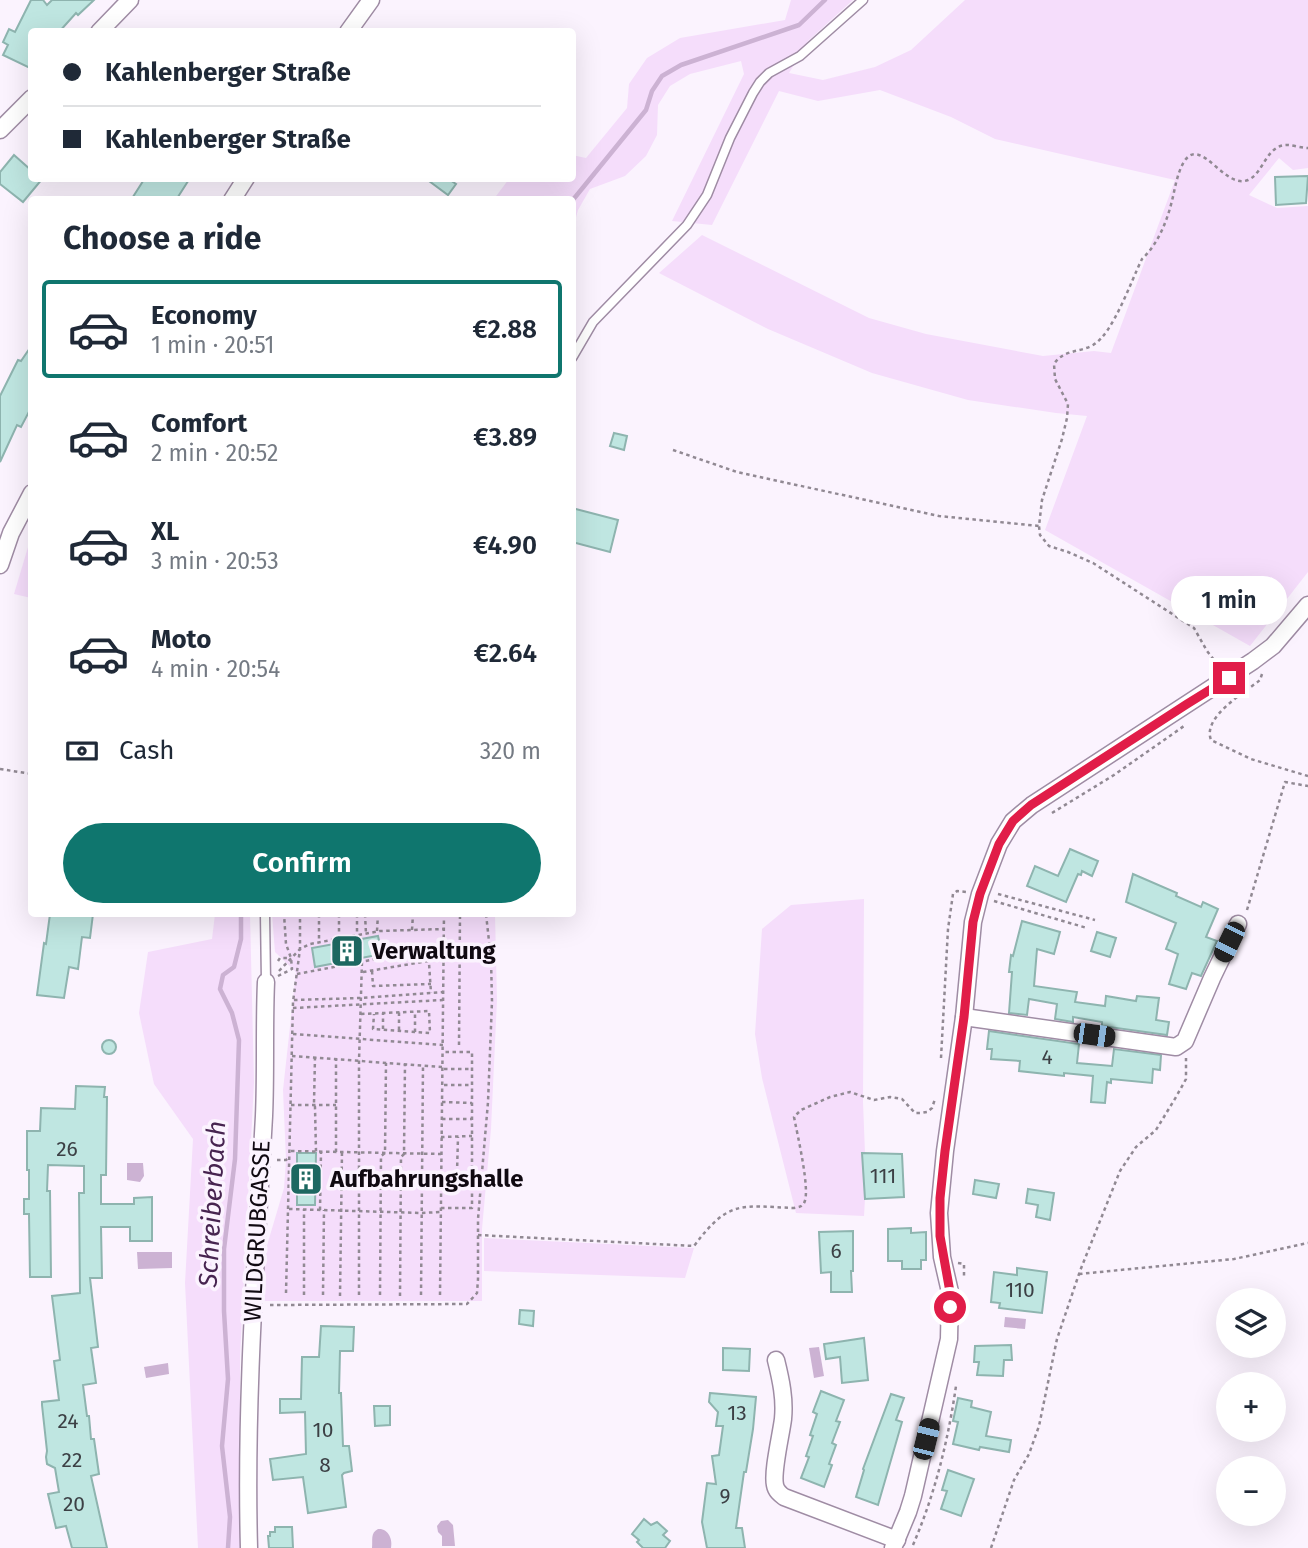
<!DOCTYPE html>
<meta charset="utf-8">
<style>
:root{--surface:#fff;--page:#f2f2f3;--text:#1f2937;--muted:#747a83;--line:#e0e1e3;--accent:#0f766e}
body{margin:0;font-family:"Fira Sans",sans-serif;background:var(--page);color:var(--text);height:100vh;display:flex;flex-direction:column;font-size:26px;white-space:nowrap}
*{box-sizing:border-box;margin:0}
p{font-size:23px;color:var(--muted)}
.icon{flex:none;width:38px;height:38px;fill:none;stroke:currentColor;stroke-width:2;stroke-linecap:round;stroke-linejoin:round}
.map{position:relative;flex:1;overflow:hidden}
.side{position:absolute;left:28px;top:196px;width:548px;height:721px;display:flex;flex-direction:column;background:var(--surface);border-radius:7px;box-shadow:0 7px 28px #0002}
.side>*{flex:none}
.guide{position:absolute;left:28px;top:28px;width:548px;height:154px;border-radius:7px;box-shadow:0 7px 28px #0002;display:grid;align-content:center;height:154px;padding:0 35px;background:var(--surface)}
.fabs{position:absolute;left:1216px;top:1288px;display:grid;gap:14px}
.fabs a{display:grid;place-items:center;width:70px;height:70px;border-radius:50%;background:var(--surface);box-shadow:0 7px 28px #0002;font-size:35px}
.end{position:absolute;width:32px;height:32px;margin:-16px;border:9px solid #e11d48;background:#fff;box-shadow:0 0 0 4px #fff}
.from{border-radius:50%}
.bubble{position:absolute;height:49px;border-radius:24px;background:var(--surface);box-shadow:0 7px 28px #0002;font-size:23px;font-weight:600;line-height:49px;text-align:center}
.car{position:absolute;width:21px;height:42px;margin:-21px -10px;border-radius:9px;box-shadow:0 0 5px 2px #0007;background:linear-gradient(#222 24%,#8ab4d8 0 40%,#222 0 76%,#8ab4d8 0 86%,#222 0)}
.guide b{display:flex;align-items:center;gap:24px;height:66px;font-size:26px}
.guide b+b{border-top:2px solid var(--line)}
.guide i{width:18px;height:18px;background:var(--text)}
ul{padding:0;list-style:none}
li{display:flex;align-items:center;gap:21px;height:98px;margin:0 14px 10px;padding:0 21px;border:4px solid transparent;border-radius:7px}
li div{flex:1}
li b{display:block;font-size:26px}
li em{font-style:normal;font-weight:600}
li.current{border-color:var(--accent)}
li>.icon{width:63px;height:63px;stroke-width:1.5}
h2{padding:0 35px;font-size:32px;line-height:84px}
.pay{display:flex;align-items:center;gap:18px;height:77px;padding:0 35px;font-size:26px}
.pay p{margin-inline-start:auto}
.cta{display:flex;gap:14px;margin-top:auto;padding:14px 35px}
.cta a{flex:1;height:80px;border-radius:42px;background:var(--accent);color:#fff;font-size:28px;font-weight:600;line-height:80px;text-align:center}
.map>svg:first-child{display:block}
</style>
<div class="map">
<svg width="1308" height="1548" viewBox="0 0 1308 1548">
<rect width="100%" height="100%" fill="#fbf3fe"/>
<g fill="#f5ddfb">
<path d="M791 0H853L808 41 789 73 823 80 875 67 911 50 965 0H1308V168L1293 170 1279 158 1249 195 1277 208 1308 206V572L1250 646 1045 530 1087 416 1056 413 968 400 872 373 768 329 659 273 702 235 869 318 926 334 1043 356 1094 351 1111 353 1175 180 995 139 951 117 880 90 818 101 779 91 712 225 672 221 744 74 741 61 690 74 670 86 658 105 657 135 646 156 625 176 590 189 578 210 572 232V200H493L509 179 572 178V155L586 158 627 108 629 84 647 58 680 38 785 20Z"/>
<path d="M31 537H32L31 598 14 594Z"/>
<path d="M864 899 863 1102 865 1153 862 1154 865 1199 864 1216 796 1213 762 1078 755 1034 762 929 791 905Z"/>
<path d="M215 914H250L254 1082 240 1357V1548H198L185 1283 193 1139 154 1084 139 1013 148 952 212 939Z"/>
<path d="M272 914H495L497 1000 491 1129 482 1229V1301H264L263 1259 284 1188 286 1160 283 1090 296 972 275 952Z"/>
<path d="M484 1238 694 1248 685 1278 484 1271Z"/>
</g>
<g fill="#ccb2d3">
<path d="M127 1163H143L144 1176 140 1182 127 1180Z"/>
<path d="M137 1252H172V1268L138 1269Z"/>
<path d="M1005 1317 1026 1319 1025 1329 1004 1327Z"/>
<path d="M819 1347 824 1376 814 1378 809 1348Z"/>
<path d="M168 1363 169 1374 146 1378 144 1367Z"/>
<path d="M448 1520 453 1525 455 1546H442V1536L438 1532 437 1526 441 1521Z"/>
<path d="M378 1529C388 1528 393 1539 391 1548H372C373 1540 370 1533 378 1529Z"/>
</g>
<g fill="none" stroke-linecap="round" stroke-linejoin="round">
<g stroke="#ccb2d3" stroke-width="4.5">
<path d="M572 201 646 110 652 91 662 76 681 65 799 25 825 0"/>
<path d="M228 1548 230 1517 222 1446 228 1379 224 1311V1249L235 1159 239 1040 232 1013 220 989 223 975 234 967 241 939V914"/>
</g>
</g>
<g fill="#bfe6e1" stroke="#8eb4af" stroke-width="2">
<path d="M31 0H43L47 5 52 0H94L78 15 76 13 59 32H32V69L3 55 8 45 3 42 9 29 15 32Z"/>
<path d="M14 155 32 171V178H43L23 202 0 184V172Z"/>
<path d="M1308 176 1306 203 1276 205 1275 177Z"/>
<path d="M145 178H190L176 200H131Z"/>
<path d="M425 178H447L456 184 448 195Z"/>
<path d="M32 345V406L21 427 17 425 0 462V396L18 360 21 361Z"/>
<path d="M614 433 627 436 624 450 610 446Z"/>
<path d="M572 508 618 520 610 552 572 542Z"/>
<path d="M1070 849 1098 861 1092 876 1082 871 1081 875 1078 874 1066 902 1027 886 1035 866 1058 876Z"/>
<path d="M1133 874 1177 893 1176 896 1201 907 1203 902 1218 909 1206 937 1217 941 1201 976 1192 973 1186 989 1169 984 1178 954 1166 949 1176 923 1126 902Z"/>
<path d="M50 914H93L90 938 82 937 78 969 69 967 64 998 37 995 44 943 46 944Z"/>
<path d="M1022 921 1060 932 1054 954 1037 949 1034 986 1077 992 1075 1002 1105 1006 1106 996 1136 1001 1137 996 1159 998 1156 1020 1169 1022 1167 1035 1102 1026V1022L1073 1017V1022L1055 1019 1057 1004 1029 999 1027 1015 1009 1013 1012 972H1009L1011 955 1013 956Z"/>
<path d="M1097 932 1116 938 1110 957 1091 951Z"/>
<path d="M378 936 382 954 315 967 312 948Z"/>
<path d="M989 1031 1079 1044 1077 1063 1112 1066 1114 1049 1161 1055 1160 1070 1153 1069 1152 1083 1111 1079V1083L1107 1082 1105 1103 1091 1102 1093 1076 1064 1073V1076L1019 1071 1020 1061 991 1059 992 1049H987Z"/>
<circle cx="109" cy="1047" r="7"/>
<path d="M76 1086 105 1087 104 1097H107L106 1175H101V1204H134V1198L152 1197V1241H130V1227H101L102 1278H90L98 1347 91 1348 96 1383 83 1385 87 1416H89L91 1439H94L99 1474 91 1476 107 1548H72L66 1526 56 1528 48 1494 59 1492 55 1468 47 1464 46 1457 47 1451 42 1405V1402L59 1400 54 1361 60 1360 52 1296 80 1293 79 1193H84V1166L48 1165 47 1191H50L51 1277H30L29 1214H24V1199H29V1170H27V1131H40L41 1108 75 1109Z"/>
<path d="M297 1153H316L315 1205H297Z"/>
<path d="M862 1153 902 1154 904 1197 865 1199Z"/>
<path d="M975 1180 999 1184 996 1198 973 1194Z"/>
<path d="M1028 1189 1054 1193 1050 1220 1036 1217 1038 1205 1026 1203Z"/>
<path d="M911 1228V1233L926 1232V1260H921V1269H902V1261H888V1229Z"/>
<path d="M853 1231V1271H851L852 1292H831V1272L821 1273 819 1232Z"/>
<path d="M1017 1268 1047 1272 1042 1313 999 1308 1000 1303 991 1302 994 1272 1017 1275Z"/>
<path d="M520 1310 534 1311 533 1326 519 1324Z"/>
<path d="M321 1326 354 1327 353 1351H340L339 1393H341L343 1446H349L352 1471 344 1473 342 1475 346 1507 308 1513 303 1477 273 1480 270 1459 306 1454 305 1412 280 1413V1399H301L302 1357H319Z"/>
<path d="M864 1338 868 1380 842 1383 840 1357 826 1359 824 1344Z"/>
<path d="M1011 1345 1012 1360H1004L1003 1376 977 1375 979 1362H974L975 1346Z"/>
<path d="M723 1348 750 1349 749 1371 723 1370Z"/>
<path d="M821 1391 844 1400 836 1421 840 1422 832 1443 836 1445 829 1464 832 1465 824 1487 801 1478 809 1457 806 1456 813 1436 810 1435 817 1414 813 1412Z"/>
<path d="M710 1393 756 1397 753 1429 746 1472H744L736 1528H742L745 1548H707L702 1522 707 1483 716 1484 712 1456 719 1455 723 1426H716L718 1412 709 1402Z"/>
<path d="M891 1394 904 1398 896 1420 902 1422 878 1505 856 1497 864 1470 863 1469Z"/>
<path d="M958 1398 972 1401 971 1407 991 1412 986 1436 1011 1440 1009 1452 980 1447 979 1450 953 1444 958 1422 953 1421Z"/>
<path d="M374 1406H390V1425L375 1426Z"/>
<path d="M948 1470 974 1479 961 1516 941 1509 947 1491 942 1490Z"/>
<path d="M644 1519 651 1525 657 1522 667 1531 663 1535 670 1541 665 1548H643L637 1542 639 1540 632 1534Z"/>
<path d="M275 1527H292L293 1548H269L268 1536H270V1532H275Z"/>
</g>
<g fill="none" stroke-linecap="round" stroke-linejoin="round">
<defs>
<g id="lane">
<path d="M572 358 593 322 687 225 707 195 730 138 753 93 760 82 769 73 800 56 863 0"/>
<path d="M265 914 266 982"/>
</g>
<g id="street">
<path d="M99 32 130 0"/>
<path d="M348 32 371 0"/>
<path d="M0 130 32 98"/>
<path d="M232 200 246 178"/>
<path d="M0 565 11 533 32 493"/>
<path d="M964 1017 1176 1047 1185 1041 1212 978 1238 924"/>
<path d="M776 1360C781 1380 785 1399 783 1419 781 1435 772 1472 775 1485 776 1491 780 1494 784 1497L897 1540"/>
<path d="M249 1548C245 1404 256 1260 264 1116 266 1071 264 1027 266 982"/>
<path d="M893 1548 908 1512 913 1496 949 1339 950 1292 942 1257 939 1213 945 1151 964 1017 973 922 980 894 999 844 1013 821 1032 805 1253 661 1273 646 1308 605"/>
</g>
</defs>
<use href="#lane" stroke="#9f8ca4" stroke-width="11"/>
<use href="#street" stroke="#9f8ca4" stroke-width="19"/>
<g stroke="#918993" stroke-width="2.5" stroke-dasharray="3.5 3.5" stroke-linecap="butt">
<path d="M673 450 737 472 939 516 1039 526"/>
<path d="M1218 665 1207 651 1194 628 1093 563 1068 552 1049 546 1040 535 1039 526 1042 500 1062 439 1067 418 1068 404 1055 379 1054 364C1064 349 1079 353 1093 345 1113 334 1131 281 1142 259 1160 242 1169 216 1174 192 1191 108 1219 192 1248 180 1264 173 1266 145 1287 145 1293 145 1301 148 1308 148"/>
<path d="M1262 674 1260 680C1244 693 1202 717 1211 740L1251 759 1308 776"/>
<path d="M0 769 32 774"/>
<path d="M1052 813 1114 775 1184 726"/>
<path d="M998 894 1095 920"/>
<path d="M994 901 1087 928"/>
<path d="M1247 910 1285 782 1308 786"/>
<path d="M319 914V942"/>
<path d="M339 914V938"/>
<path d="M357 914V935"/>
<path d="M365 914 366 934"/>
<path d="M423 914V916"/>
<path d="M391 915V914"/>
<path d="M402 915V914"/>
<path d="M412 930 413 914"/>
<path d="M377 931 378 914"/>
<path d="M278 961 280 958H290"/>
<path d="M279 971 300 949 310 944 380 931 443 929"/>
<path d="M372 971 373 986 431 984"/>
<path d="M363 972 428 961 429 963 431 993"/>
<path d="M297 974 444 946"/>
<path d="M278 976 292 969 291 958 286 944 284 914"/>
<path d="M294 1000 361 998 443 992"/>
<path d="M293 1008 443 1000"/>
<path d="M361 1014 429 1011 430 1033 373 1029 374 1014"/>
<path d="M383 1029V1013"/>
<path d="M399 1030V1012"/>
<path d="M415 1032V1011"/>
<path d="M293 1034 443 1045"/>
<path d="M459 1045 460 914"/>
<path d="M292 1056 442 1067"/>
<path d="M315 1057 314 1103 315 1107 316 1152"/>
<path d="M941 1058 948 929 953 894 957 891 966 892"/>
<path d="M444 1069H472"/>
<path d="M444 1085H472"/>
<path d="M442 1102 472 1103"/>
<path d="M291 1105H336"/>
<path d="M442 1119H472"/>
<path d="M441 1137 472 1136"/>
<path d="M291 1151 441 1154"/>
<path d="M336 1152V1059"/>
<path d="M277 1160H286L290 1157"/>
<path d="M457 1173 458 1137"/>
<path d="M441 1174 472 1173"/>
<path d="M441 1208H472V1052H442"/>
<path d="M289 1209 422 1213 440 1212"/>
<path d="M320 1210 321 1152"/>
<path d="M478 1235 694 1246C729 1199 741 1206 794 1208 799 1207 802 1207 804 1203 811 1192 797 1133 794 1117L801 1110 830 1097 850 1092 874 1100 890 1097 902 1099 915 1113H921L927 1112 932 1108 935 1099"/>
<path d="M958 1263 964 1264V1279"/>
<path d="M1079 1274 1234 1259 1308 1243"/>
<path d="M286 1293 293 1002 300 949V914"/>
<path d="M304 1295V1209"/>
<path d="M323 1295 324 1210"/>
<path d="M359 1295V1061L362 961"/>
<path d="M380 1295 381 1156 385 1153 386 1063"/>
<path d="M421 1295 423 1065"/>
<path d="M440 1295 444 914"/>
<path d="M340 1296 342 1152"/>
<path d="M400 1296 401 1157 404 1154 405 1064"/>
<path d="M270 1305 467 1304 477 1293 478 1279V1219L488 1102 492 1001 491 959 486 914"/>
<path d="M913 1545C935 1494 948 1441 956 1386"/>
<path d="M991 1548 1014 1480 1029 1454 1039 1426 1057 1339 1080 1271 1120 1171 1136 1147 1156 1130 1176 1097 1186 1079V1058"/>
</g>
<use href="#lane" stroke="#fff" stroke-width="8"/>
<use href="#street" stroke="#fff" stroke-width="16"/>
</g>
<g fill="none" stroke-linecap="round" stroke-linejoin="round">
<path stroke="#e11d48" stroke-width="9" d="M950 1307V1292L940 1236V1198L945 1151 964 1017 973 922 980 894 999 844 1013 821 1031 805 1187 704 1229 678"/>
</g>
<defs>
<symbol id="building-square" viewBox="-11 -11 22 22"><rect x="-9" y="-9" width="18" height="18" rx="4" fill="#1d6861" stroke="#fbf3fe"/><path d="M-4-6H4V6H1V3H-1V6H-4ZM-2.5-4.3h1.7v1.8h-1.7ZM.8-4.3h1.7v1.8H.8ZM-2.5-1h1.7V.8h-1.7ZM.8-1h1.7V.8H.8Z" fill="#fff"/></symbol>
</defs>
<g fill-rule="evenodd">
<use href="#building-square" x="328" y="932" width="38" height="38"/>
<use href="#building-square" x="287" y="1160" width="38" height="38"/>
</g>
<g text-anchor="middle" stroke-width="7" stroke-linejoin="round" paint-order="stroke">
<g font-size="21" fill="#3c4045">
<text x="1047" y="1064">4</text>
<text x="67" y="1156">26</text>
<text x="883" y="1183">111</text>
<text x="836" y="1258">6</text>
<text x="1020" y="1297">110</text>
<text x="737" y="1420">13</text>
<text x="68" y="1428">24</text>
<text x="323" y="1437">10</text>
<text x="72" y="1467">22</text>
<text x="325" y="1472">8</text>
<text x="725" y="1503">9</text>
<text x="74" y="1511">20</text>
</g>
<g font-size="24" font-weight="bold" fill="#100911" stroke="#fbf3fe" text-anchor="start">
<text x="372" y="959">Verwaltung</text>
<text x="330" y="1187">Aufbahrungshalle</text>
</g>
<g font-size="24" fill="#100911" stroke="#fbf3fe">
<text transform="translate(257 1231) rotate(-87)" y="8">WILDGRUBGASSE</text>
</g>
<g font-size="26" font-style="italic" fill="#472450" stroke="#fbf3fe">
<text transform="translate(212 1204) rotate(-87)" y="9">Schreiberbach</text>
</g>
</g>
</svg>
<div class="fabs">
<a><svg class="icon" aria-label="layers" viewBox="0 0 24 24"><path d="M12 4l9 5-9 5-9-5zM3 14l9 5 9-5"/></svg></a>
<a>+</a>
<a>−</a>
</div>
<i class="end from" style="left:950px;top:1307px"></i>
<i class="end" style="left:1229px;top:678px"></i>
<div class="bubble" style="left:1171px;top:576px;width:116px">1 min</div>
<i class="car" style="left:1229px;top:942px;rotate:206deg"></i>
<i class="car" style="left:1094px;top:1035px;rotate:98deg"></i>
<i class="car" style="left:926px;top:1439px;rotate:14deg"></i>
<div class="guide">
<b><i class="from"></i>Kahlenberger Straße</b>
<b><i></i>Kahlenberger Straße</b>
</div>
<section class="side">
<h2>Choose a ride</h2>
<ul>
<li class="current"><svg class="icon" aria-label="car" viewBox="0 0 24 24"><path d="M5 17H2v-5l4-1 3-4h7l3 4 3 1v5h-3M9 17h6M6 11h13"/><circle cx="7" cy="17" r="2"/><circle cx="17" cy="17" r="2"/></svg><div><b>Economy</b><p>1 min · 20:51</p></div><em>€2.88</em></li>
<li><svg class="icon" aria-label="car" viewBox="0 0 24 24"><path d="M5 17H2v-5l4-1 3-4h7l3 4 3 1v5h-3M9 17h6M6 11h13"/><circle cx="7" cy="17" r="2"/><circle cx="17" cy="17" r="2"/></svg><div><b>Comfort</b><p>2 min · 20:52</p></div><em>€3.89</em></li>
<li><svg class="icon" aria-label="car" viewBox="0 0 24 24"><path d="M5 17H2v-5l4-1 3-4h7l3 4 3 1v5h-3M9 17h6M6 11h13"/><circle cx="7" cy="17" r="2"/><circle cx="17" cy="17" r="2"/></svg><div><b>XL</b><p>3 min · 20:53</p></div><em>€4.90</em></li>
<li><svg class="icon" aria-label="car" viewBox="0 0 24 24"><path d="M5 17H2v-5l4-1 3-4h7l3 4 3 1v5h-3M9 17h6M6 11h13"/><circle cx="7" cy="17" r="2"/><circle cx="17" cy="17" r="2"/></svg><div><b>Moto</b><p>4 min · 20:54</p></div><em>€2.64</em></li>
</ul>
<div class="pay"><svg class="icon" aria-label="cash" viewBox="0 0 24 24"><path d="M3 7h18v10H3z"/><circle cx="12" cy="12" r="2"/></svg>Cash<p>320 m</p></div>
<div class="cta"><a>Confirm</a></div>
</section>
</div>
